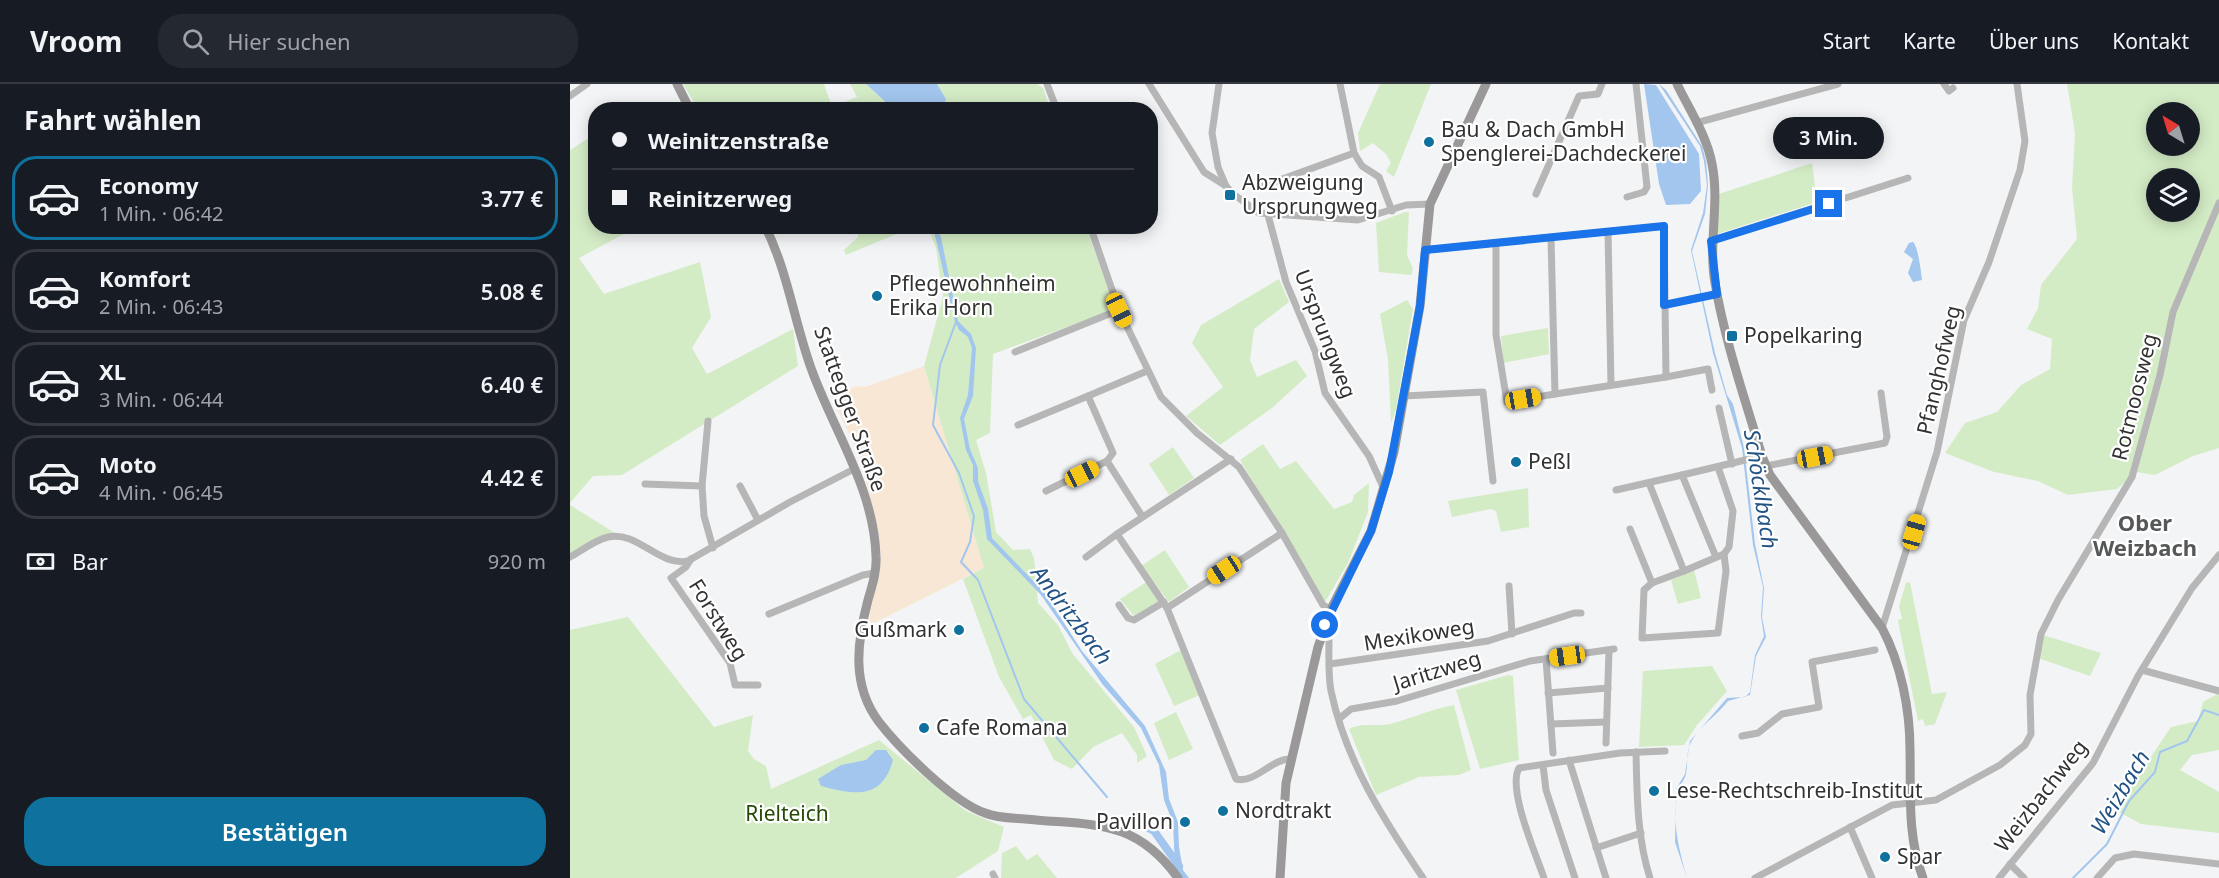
<!DOCTYPE html>
<html lang="de">
<meta charset="utf-8">
<style>
:root{--surface:#171b24;--page:#242831;--text:#f1f3f6;--muted:#9ea1a6;--line:#363941;--accent:#0e719e}
body{margin:0;font-family:"Noto Sans",sans-serif;background:var(--page);color:var(--text);height:100vh;display:flex;flex-direction:column;font-size:22px;white-space:nowrap}
*{box-sizing:border-box;margin:0}
p{font-size:20px;color:var(--muted)}
.icon{flex:none;width:33px;height:33px;fill:none;stroke:currentColor;stroke-width:2;stroke-linecap:round;stroke-linejoin:round}
.map{position:relative;flex:1;overflow:hidden}
.details{display:flex;flex-direction:column;background:var(--surface);width:570px}
.details>*{flex:none}
.guide{position:absolute;left:18px;top:18px;width:570px;height:132px;border-radius:24px;box-shadow:0 3px 15px #0003;display:grid;align-content:center;height:132px;padding:0 24px;background:var(--surface)}
.needle{width:39px;rotate:322deg}
.tools{position:absolute;left:1576px;top:18px;display:grid;gap:12px}
.tools a{display:grid;place-items:center;width:54px;height:54px;border-radius:50%;background:var(--surface);box-shadow:0 3px 15px #0003;font-size:30px}
.end{position:absolute;width:27px;height:27px;margin:-14px;border:8px solid #1a73e8;background:#fff;box-shadow:0 0 0 3px #fff}
.from{border-radius:50%}
.bubble{position:absolute;height:42px;border-radius:21px;background:var(--surface);box-shadow:0 3px 15px #0003;font-size:20px;font-weight:600;line-height:42px;text-align:center}
.car{position:absolute;width:18px;height:36px;margin:-18px -9px;border-radius:8px;box-shadow:0 0 4px 2px #0007;background:linear-gradient(#f5c518 24%,#345 0 40%,#f5c518 0 76%,#345 0 86%,#f5c518 0)}
.guide b{display:flex;align-items:center;gap:21px;height:57px;font-size:22px}
.guide b+b{border-top:2px solid var(--line)}
.guide i{width:15px;height:15px;background:var(--text)}
ul{padding:0;list-style:none}
li{display:flex;align-items:center;gap:18px;height:84px;margin:0 12px 9px;padding:0 12px;border:3px solid var(--line);border-radius:24px}
li div{flex:1}
li b{display:block;font-size:22px}
li em{font-style:normal;font-weight:600}
li.selected{border-color:var(--accent)}
li>.icon{width:54px;height:54px;stroke-width:1.5}
h2{padding:0 24px;font-size:27px;line-height:72px}
.pay{display:flex;align-items:center;gap:15px;height:66px;padding:0 24px;font-size:22px}
.pay p{margin-inline-start:auto}
.primary-button{display:flex;gap:12px;margin-top:auto;padding:12px 24px}
.primary-button a{flex:1;height:69px;border-radius:24px;background:var(--accent);color:#fff;font-size:24px;font-weight:600;line-height:69px;text-align:center}
header{display:flex;align-items:center;gap:36px;box-sizing:border-box;height:84px;padding:0 30px;background:var(--surface);border-bottom:2px solid var(--line)}
header strong{font-size:28px}
nav{display:flex;gap:33px;margin-inline-start:auto;font-size:21px}
.search{width:420px;height:54px;background:var(--page);display:flex;align-items:center;gap:15px;box-sizing:border-box;padding:0 21px;border-radius:24px;color:var(--muted);font-size:22px}
main{display:flex;flex:1;min-height:0}
.map>svg:first-child{display:block}
</style>
<header>
<strong>Vroom</strong>
<div class="search"><svg class="icon" aria-label="search" viewBox="0 0 24 24"><circle cx="10" cy="10" r="6"/><path d="M15 15l6 6"/></svg>Hier suchen</div>
<nav><a>Start</a><a>Karte</a><a>Über uns</a><a>Kontakt</a></nav>
</header>
<main>
<section class="details">
<h2>Fahrt wählen</h2>
<ul>
<li class="selected"><svg class="icon" aria-label="car" viewBox="0 0 24 24"><path d="M5 17H2v-5l4-1 3-4h7l3 4 3 1v5h-3M9 17h6M6 11h13"/><circle cx="7" cy="17" r="2"/><circle cx="17" cy="17" r="2"/></svg><div><b>Economy</b><p>1 Min. · 06:42</p></div><em>3.77 €</em></li>
<li><svg class="icon" aria-label="car" viewBox="0 0 24 24"><path d="M5 17H2v-5l4-1 3-4h7l3 4 3 1v5h-3M9 17h6M6 11h13"/><circle cx="7" cy="17" r="2"/><circle cx="17" cy="17" r="2"/></svg><div><b>Komfort</b><p>2 Min. · 06:43</p></div><em>5.08 €</em></li>
<li><svg class="icon" aria-label="car" viewBox="0 0 24 24"><path d="M5 17H2v-5l4-1 3-4h7l3 4 3 1v5h-3M9 17h6M6 11h13"/><circle cx="7" cy="17" r="2"/><circle cx="17" cy="17" r="2"/></svg><div><b>XL</b><p>3 Min. · 06:44</p></div><em>6.40 €</em></li>
<li><svg class="icon" aria-label="car" viewBox="0 0 24 24"><path d="M5 17H2v-5l4-1 3-4h7l3 4 3 1v5h-3M9 17h6M6 11h13"/><circle cx="7" cy="17" r="2"/><circle cx="17" cy="17" r="2"/></svg><div><b>Moto</b><p>4 Min. · 06:45</p></div><em>4.42 €</em></li>
</ul>
<div class="pay"><svg class="icon" aria-label="cash" viewBox="0 0 24 24"><path d="M3 7h18v10H3z"/><circle cx="12" cy="12" r="2"/></svg>Bar<p>920 m</p></div>
<div class="primary-button"><a>Bestätigen</a></div>
</section>
<div class="map">
<svg width="1649" height="794" viewBox="0 0 1649 794">
<rect width="100%" height="100%" fill="#f3f4f6"/>
<path fill="#f8e7d5" d="M354 282 414 484 298 542 311 472 309 451 291 375 262 314 286 302 295 303Z"/>
<g fill="#d4ecc6" fill-rule="evenodd">
<path d="M113 0H254L262 23 287 13 280 0H296L323 25H128Z"/>
<path d="M367 0H467L473 4 480 25H373L376 15Z"/>
<path d="M810 0H861L824 93 816 87 821 79 816 70 803 59 790 67 788 49Z"/>
<path d="M1497 0H1649V364L1623 372 1585 391 1567 388 1547 405 1498 411 1468 397 1424 388 1375 369 1395 339 1427 328 1451 301 1480 285 1482 255 1457 245 1468 224 1471 201 1507 155 1502 104 1505 49ZM1587 28H1620V62H1587ZM1587 94H1620V128H1587Z"/>
<path d="M25 50 26 142 67 143 9 174 34 210 130 178 141 233 122 264 137 290 223 245 228 282 52 391 23 392 0 419V66Z"/>
<path d="M1242 79 1247 118 1147 150 1149 110Z"/>
<path d="M835 128H839L837 171 843 185 841 191 809 188 806 139Z"/>
<path d="M288 143V142L343 143 276 171 274 166 288 153Z"/>
<path d="M358 143H516L543 219 538 228 423 270 420 349 406 356 416 389 426 448 443 466 460 465 464 474 468 519 488 541 502 569 564 643 577 672 567 679V671L552 649 523 663 502 685 484 676 461 631 453 635 429 593 393 495 414 484 354 282 373 213 366 164Z"/>
<path d="M709 195 719 218 684 245 680 276 687 293 726 276 737 292 702 324 650 361 616 332 653 303 622 259 631 241Z"/>
<path d="M837 216 843 225 826 326 821 339 818 276 810 230Z"/>
<path d="M978 244 979 270 933 279 931 252Z"/>
<path d="M693 360 710 385 726 377 764 425 782 418 784 411 799 399 798 428 778 479 755 518 670 376Z"/>
<path d="M603 363 624 394 599 411 579 380Z"/>
<path d="M958 404 959 443 931 448 926 427 921 425 882 433 878 417Z"/>
<path d="M0 421 48 451 0 469Z"/>
<path d="M595 466 619 503 599 518 571 482Z"/>
<path d="M1124 486 1131 514 1108 520 1101 496Z"/>
<path d="M578 497 590 517 564 532 550 515Z"/>
<path d="M1340 498 1362 610 1377 608 1365 640 1355 642 1353 635 1348 637 1329 542 1328 536 1332 535 1329 522 1336 499Z"/>
<path d="M58 533 144 643 183 631 178 667 184 675 196 682 201 705 309 656 396 727 434 743 428 767 386 794H0V546Z"/>
<path d="M1473 551 1531 569 1520 592 1468 574Z"/>
<path d="M611 566 630 611 604 622 585 580Z"/>
<path d="M1142 582 1157 607 1127 641 1114 661 1069 663 1073 587Z"/>
<path d="M938 591 943 592 949 676 910 685 886 606Z"/>
<path d="M1649 609V666L1622 671 1610 686 1649 708V749L1571 740 1545 726 1601 643 1628 637 1633 618Z"/>
<path d="M884 621 901 686 889 691 849 693 806 711 779 645C792 638 806 643 820 640 842 634 862 625 884 621Z"/>
<path d="M606 628 623 665 599 676 584 639Z"/>
<path d="M446 762 457 776 467 770 487 794H431L432 769Z"/>
</g>
<g fill="#a2c6ee">
<path d="M296 0H367L376 15 373 25H323Z"/>
<path d="M1074 0 1086 1 1129 70 1131 107 1120 120 1096 121 1089 100Z"/>
<path d="M1089 0 1096 6 1132 62 1136 77 1138 101 1135 130 1122 167 1145 269 1157 311 1163 320 1174 364 1185 460 1194 504 1192 533 1196 553 1186 572 1180 611 1158 617C1147 632 1130 641 1121 658 1116 668 1118 679 1116 690 1115 696 1109 701 1108 706 1101 736 1109 766 1117 794L1105 758 1106 705 1115 690 1120 657 1157 614 1175 613 1180 608 1185 571 1194 552 1191 532 1193 503 1183 461 1172 364 1143 269 1121 166 1133 129 1137 101 1134 77 1130 62Z"/>
<path d="M363 143H366L371 153 388 237 401 250 406 264 403 312 394 335 400 365 408 384V397L418 425 422 454 474 508 512 567 575 642 596 688 599 715 608 738 609 763 613 786 619 794H612L605 783 603 739 594 716 589 681 571 644 533 601 471 511 417 455 413 426 403 397V381L396 366 390 334 398 311 402 264 398 253 389 246 385 238Z"/>
<path d="M1343 158C1348 162 1351 188 1352 196L1343 198 1338 189 1343 175 1334 168 1339 159Z"/>
<path d="M306 666H316L323 676C312 716 285 711 251 702L248 695 271 681 296 676Z"/>
</g>
<g fill="none" stroke-linecap="round" stroke-linejoin="round">
<g stroke="#a2c6ee" stroke-width="2">
<path d="M386 238 370 281 363 341 389 389 404 432 400 458 391 478 408 496 454 615 537 713"/>
<path d="M1503 794 1537 760 1559 717 1585 688 1590 668 1617 657 1634 626 1649 631"/>
</g>
<path stroke="#a2c6ee" stroke-width="8" d="M565 737 584 747 609 782"/>
<g stroke="#b7b6b6" stroke-width="7">
<path d="M477 0 487 26"/>
<path d="M579 0 634 88 656 102"/>
<path d="M649 0 642 49 648 83 656 102 662 109 689 129 788 136 836 121 860 120"/>
<path d="M770 0 784 69 792 82 809 93 822 127"/>
<path d="M1374 0 1379 7 1383 4"/>
<path d="M0 12 17 0"/>
<path d="M1126 39 1268 0"/>
<path d="M693 102 784 69"/>
<path d="M966 110 1009 12 1028 10 1032 0"/>
<path d="M1057 113 1074 108 1077 103 1066 0"/>
<path d="M698 131 716 198 745 267 755 309 799 372 814 405"/>
<path d="M520 142 549 226 591 313 627 349 669 383 712 449"/>
<path d="M1038 148 1041 301"/>
<path d="M1141 157 1338 94"/>
<path d="M926 159V251L937 318 985 310"/>
<path d="M855 166 1094 142 1096 293 985 310 981 155"/>
<path d="M1094 221 1147 210"/>
<path d="M445 268 549 226"/>
<path d="M1096 293 1138 285 1142 306"/>
<path d="M518 312 577 287"/>
<path d="M834 312 913 308 923 397"/>
<path d="M1149 324 1162 380"/>
<path d="M448 341 518 312 543 369 537 377 572 432"/>
<path d="M1196 382 1315 359 1317 353 1311 309"/>
<path d="M1112 391 1192 372"/>
<path d="M1079 399 1114 487 1082 499 1074 506 1072 554 1148 549 1156 487 1154 470"/>
<path d="M75 400 132 402 134 432 143 464"/>
<path d="M132 402 138 337"/>
<path d="M170 402 188 436"/>
<path d="M1046 406 1112 391 1146 473"/>
<path d="M476 407 537 377"/>
<path d="M1060 445 1082 499"/>
<path d="M547 450 661 375"/>
<path d="M0 473C11 467 25 456 38 453 67 446 89 483 118 477L220 418 284 385"/>
<path d="M516 473 547 450 597 524 666 695C685 700 702 674 721 675"/>
<path d="M121 475 116 483 101 494 160 579 165 601H188"/>
<path d="M1114 487 1154 470 1159 463 1163 427 1148 383"/>
<path d="M939 502 942 550"/>
<path d="M549 521 558 534 564 536 594 518"/>
<path d="M597 524 712 449 753 521 761 526"/>
<path d="M199 530 293 491 305 489"/>
<path d="M1312 544 1367 368 1394 236 1419 178 1450 86 1455 57 1447 0"/>
<path d="M752 551 757 552 759 556C759 573 758 591 761 607 776 678 814 736 853 794"/>
<path d="M976 575 983 669"/>
<path d="M760 580 918 557 1004 529H1011"/>
<path d="M1572 586 1649 607"/>
<path d="M978 609 1038 604"/>
<path d="M770 634 781 625 827 617 960 577 1044 565"/>
<path d="M981 640 1036 638"/>
<path d="M1172 652 1188 649 1212 630 1249 623 1242 578 1305 566"/>
<path d="M1036 659 1039 566"/>
<path d="M1066 668C1067 710 1067 754 1080 794"/>
<path d="M999 676 1036 794"/>
<path d="M973 681 976 706 1005 794"/>
<path d="M1280 743 1302 794"/>
<path d="M1026 764 1071 749"/>
<path d="M1440 780 1454 794"/>
<path d="M423 790 425 794"/>
<path d="M974 794C966 770 937 705 949 684L1050 669 1095 667"/>
<path d="M1185 794 1322 721 1366 716 1430 681 1455 661 1461 650 1460 611 1471 550 1488 516 1562 393 1590 291 1603 228 1649 119"/>
<path d="M1429 794 1523 679 1568 592 1622 504 1649 471"/>
<path d="M1527 794 1545 774 1564 770 1649 780"/>
</g>
<g stroke="#9a9898" stroke-width="9">
<path d="M107 0 120 26"/>
<path d="M1107 0C1119 25 1137 52 1142 80 1150 119 1138 159 1145 199 1155 258 1175 315 1192 372L1200 391 1312 544C1331 580 1340 625 1340 666 1341 710 1337 752 1353 794"/>
<path d="M195 142C218 188 224 237 241 284 263 346 304 404 306 472 307 487 302 502 298 516 287 558 281 601 309 638 330 665 383 718 415 729 427 734 442 734 455 735 522 742 564 733 608 794"/>
<path d="M710 794 716 699 748 563 763 521 801 447 824 368 850 222 860 120 916 0"/>
</g>
</g>
<g fill="none" stroke-linecap="round" stroke-linejoin="round">
<path stroke="#1a73e8" stroke-width="8" d="M755 541 801 447 819 388 850 222 855 166 1094 142V221L1147 210 1141 157 1259 120"/>
</g>
<g fill="#0e719e" stroke="#fff" stroke-width="2">
<circle cx="859" cy="58" r="6"/>
<rect x="654" y="105" width="12" height="12" rx="3"/>
<circle cx="307" cy="212" r="6"/>
<rect x="1156" y="246" width="12" height="12" rx="3"/>
<circle cx="946" cy="378" r="6"/>
<circle cx="389" cy="546" r="6"/>
<circle cx="354" cy="644" r="6"/>
<circle cx="1084" cy="707" r="6"/>
<circle cx="653" cy="727" r="6"/>
<circle cx="615" cy="738" r="6"/>
<circle cx="1315" cy="773" r="6"/>
</g>
<g text-anchor="middle" stroke-width="4.5" stroke-linejoin="round" paint-order="stroke">
<g font-size="21" fill="#323233" stroke="#fff" text-anchor="start">
<text x="871" y="53">Bau &amp; Dach GmbH<tspan x="871" dy="24">Spenglerei-Dachdeckerei</tspan></text>
<text x="672" y="106">Abzweigung<tspan x="672" dy="24">Ursprungweg</tspan></text>
<text x="319" y="207">Pflegewohnheim<tspan x="319" dy="24">Erika Horn</tspan></text>
<text x="1174" y="259">Popelkaring</text>
<text x="958" y="385">Peßl</text>
<text x="377" y="553" text-anchor="end">Gußmark</text>
<text x="366" y="651">Cafe Romana</text>
<text x="1096" y="714">Lese-Rechtschreib-Institut</text>
<text x="665" y="734">Nordtrakt</text>
<text x="603" y="745" text-anchor="end">Pavillon</text>
<text x="1327" y="780">Spar</text>
</g>
<g font-size="21" fill="#323233" stroke="#fff">
<text transform="translate(755 250) rotate(69)" y="7">Ursprungweg</text>
<text transform="translate(1369 286) rotate(-77)" y="7">Pfanghofweg</text>
<text transform="translate(1565 313) rotate(-76)" y="7">Rotmoosweg</text>
<text transform="translate(280 325) rotate(70)" y="7">Stattegger Straße</text>
<text transform="translate(148 536) rotate(58)" y="7">Forstweg</text>
<text transform="translate(849 551) rotate(-9)" y="7">Mexikoweg</text>
<text transform="translate(867 587) rotate(-17)" y="7">Jaritzweg</text>
<text transform="translate(1471 712) rotate(-52)" y="7">Weizbachweg</text>
</g>
<g font-size="21" fill="#274907" stroke="#fff">
<text x="217" y="737">Rielteich</text>
</g>
<g font-size="22" font-style="italic" fill="#215284" stroke="#fff">
<text transform="translate(1191 405) rotate(81)" y="8">Schöcklbach</text>
<text transform="translate(502 531) rotate(53)" y="8">Andritzbach</text>
<text transform="translate(1550 708) rotate(-59)" y="8">Weizbach</text>
</g>
<g font-size="22" font-weight="bold" fill="#565758" stroke="#fff">
<text x="1575" y="447">Ober<tspan x="1575" dy="25">Weizbach</tspan></text>
</g>
</g>
</svg>
<div class="tools">
<a><svg class="needle" viewBox="-14 -14 28 28"><path d="M0-13l5 13h-10z" fill="#e53935"/><path d="M0 13l5-13h-10z" fill="#9ea1a6"/></svg></a>
<a><svg class="icon" aria-label="layers" viewBox="0 0 24 24"><path d="M12 4l9 5-9 5-9-5zM3 14l9 5 9-5"/></svg></a>
</div>
<i class="end from" style="left:755px;top:541px"></i>
<i class="end" style="left:1259px;top:120px"></i>
<div class="bubble" style="left:1203px;top:33px;width:111px">3 Min.</div>
<i class="car" style="left:549px;top:226px;rotate:155deg"></i>
<i class="car" style="left:953px;top:315px;rotate:80deg"></i>
<i class="car" style="left:1245px;top:373px;rotate:79deg"></i>
<i class="car" style="left:512px;top:390px;rotate:63deg"></i>
<i class="car" style="left:1344px;top:448px;rotate:16deg"></i>
<i class="car" style="left:654px;top:486px;rotate:237deg"></i>
<i class="car" style="left:997px;top:572px;rotate:262deg"></i>
<div class="guide">
<b><i class="from"></i>Weinitzenstraße</b>
<b><i></i>Reinitzerweg</b>
</div>
</div>
</main>
